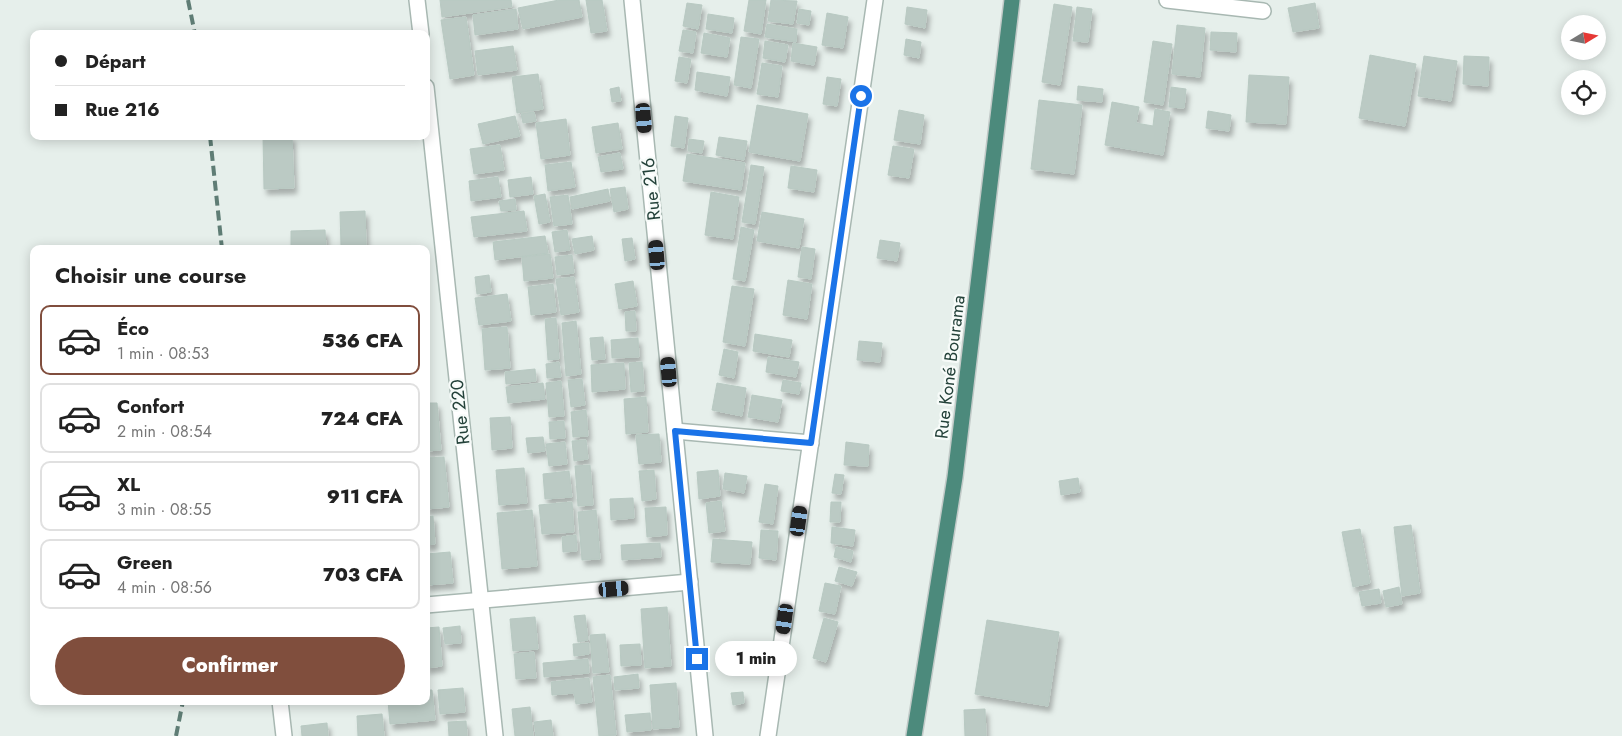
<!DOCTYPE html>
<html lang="fr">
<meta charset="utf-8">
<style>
:root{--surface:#fff;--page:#f2f2f2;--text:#222;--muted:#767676;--line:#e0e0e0;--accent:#804e3d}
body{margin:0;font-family:Jost,sans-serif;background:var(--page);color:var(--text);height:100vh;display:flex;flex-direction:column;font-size:19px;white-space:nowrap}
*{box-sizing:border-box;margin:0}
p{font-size:16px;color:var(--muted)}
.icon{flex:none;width:28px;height:28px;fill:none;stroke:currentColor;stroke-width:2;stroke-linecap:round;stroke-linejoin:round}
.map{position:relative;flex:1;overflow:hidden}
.details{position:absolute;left:30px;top:245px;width:400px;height:460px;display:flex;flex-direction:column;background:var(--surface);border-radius:10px;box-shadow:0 2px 12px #0003}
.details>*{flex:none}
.top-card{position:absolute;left:30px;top:30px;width:400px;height:110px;border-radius:10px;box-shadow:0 2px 12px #0003;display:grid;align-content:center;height:110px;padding:0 25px;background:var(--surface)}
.needle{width:32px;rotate:80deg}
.buttons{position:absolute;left:1561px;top:15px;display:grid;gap:10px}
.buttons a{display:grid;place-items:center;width:45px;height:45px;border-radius:50%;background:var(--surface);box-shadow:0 2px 12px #0003;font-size:25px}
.end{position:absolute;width:22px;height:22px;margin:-11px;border:6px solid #1a73e8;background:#fff;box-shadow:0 0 0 2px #fff}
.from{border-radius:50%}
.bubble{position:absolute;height:35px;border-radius:18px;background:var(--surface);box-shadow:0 2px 12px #0003;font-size:16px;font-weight:800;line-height:35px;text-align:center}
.car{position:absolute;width:15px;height:30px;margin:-15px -8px;border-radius:6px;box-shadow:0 0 4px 1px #0007;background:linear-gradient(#222 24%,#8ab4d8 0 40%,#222 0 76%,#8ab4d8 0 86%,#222 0)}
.top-card b{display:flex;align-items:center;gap:18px;height:48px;font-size:19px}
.top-card b+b{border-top:1px solid var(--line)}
.top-card i{width:12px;height:12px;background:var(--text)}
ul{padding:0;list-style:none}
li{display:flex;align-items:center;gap:15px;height:70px;margin:0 10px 8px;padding:0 15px;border:2px solid var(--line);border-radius:10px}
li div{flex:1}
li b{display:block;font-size:19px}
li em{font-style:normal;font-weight:800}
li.selected{border-color:var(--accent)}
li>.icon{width:45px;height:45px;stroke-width:1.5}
h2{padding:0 25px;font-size:22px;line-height:60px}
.action{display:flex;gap:10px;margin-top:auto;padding:10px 25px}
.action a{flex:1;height:58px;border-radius:30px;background:var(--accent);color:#fff;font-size:20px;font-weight:800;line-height:58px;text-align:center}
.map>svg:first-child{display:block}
</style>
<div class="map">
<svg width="1622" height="736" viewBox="0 0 1622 736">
<defs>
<filter id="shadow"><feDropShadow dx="3" dy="5.5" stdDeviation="2.5" flood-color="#0004"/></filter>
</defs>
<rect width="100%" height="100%" fill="#e6efeb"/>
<g fill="#bbcac4" stroke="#b8c9c2" filter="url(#shadow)">
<path d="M440 0H511L512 7 442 17Z"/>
<path d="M559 0H579L582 17 523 29 518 8Z"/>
<path d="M586 0H602L607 31 591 33Z"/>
<path d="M749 0H766L761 34 744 31Z"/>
<path d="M771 0 797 1 793 24 768 21Z"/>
<path d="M687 3 702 5 698 29 683 26Z"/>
<path d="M1315 3 1319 28 1293 32 1288 8Z"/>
<path d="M1054 4 1072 7 1060 85 1042 82Z"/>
<path d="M907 7 927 10 925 28 905 24Z"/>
<path d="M1077 7 1092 9 1088 42 1073 41Z"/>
<path d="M516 9 518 29 475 35 473 15Z"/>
<path d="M799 9 811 11 809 25 797 23Z"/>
<path d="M827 13 848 17 843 48 822 45Z"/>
<path d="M708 14 734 18 732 33 706 29Z"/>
<path d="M466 17 474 75 450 79 441 20Z"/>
<path d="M767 24 797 29 796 42 765 37Z"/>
<path d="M1177 25 1205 28 1200 77 1172 74Z"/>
<path d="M683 30 696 32 693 53 679 51Z"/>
<path d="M1211 32 1237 33 1236 52 1210 50Z"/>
<path d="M704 33 730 38 727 57 701 53Z"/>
<path d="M741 37 759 39 751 88 734 85Z"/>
<path d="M906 39 921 42 919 58 904 55Z"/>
<path d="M765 41 788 45 785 62 763 58Z"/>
<path d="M1153 41 1172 44 1163 105 1144 102Z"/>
<path d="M793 43 817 47 814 65 791 61Z"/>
<path d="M513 46 517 70 478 75 475 51Z"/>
<path d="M1370 55 1416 64 1405 126 1359 118Z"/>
<path d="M1424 56 1457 61 1451 101 1418 96Z"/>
<path d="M1464 56 1489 57 1488 86 1463 84Z"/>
<path d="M679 57 691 59 687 83 675 81Z"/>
<path d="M762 63 782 66 778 97 757 94Z"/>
<path d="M697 72 730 77 727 96 695 90Z"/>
<path d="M538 74 543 109 517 113 512 77Z"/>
<path d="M1249 75 1289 77 1286 124 1246 122Z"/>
<path d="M827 77 841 79 837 106 823 104Z"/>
<path d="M1078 86 1103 89 1102 102 1077 100Z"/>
<path d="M619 87 621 101 612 102 610 89Z"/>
<path d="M1171 87 1186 89 1184 108 1169 107Z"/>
<path d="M1039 100 1082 105 1074 174 1031 169Z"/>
<path d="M1112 102 1139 107 1136 123 1153 126 1155 109 1170 112 1163 155 1105 145Z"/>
<path d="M757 105 808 114 800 161 749 152Z"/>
<path d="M899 110 924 115 920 144 894 140Z"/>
<path d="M1208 111 1231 115 1229 131 1206 128Z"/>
<path d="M534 112 536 121 523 123 521 114Z"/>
<path d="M515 116 520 136 483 144 478 124Z"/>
<path d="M675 116 688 118 684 148 671 146Z"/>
<path d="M566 119 570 155 541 159 536 123Z"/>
<path d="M618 123 622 149 596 153 592 127Z"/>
<path d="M263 136H292L294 188 264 189Z"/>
<path d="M719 137 747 141 744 160 716 155Z"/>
<path d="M689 139 704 141 702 153 688 151Z"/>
<path d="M500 145 504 170 474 174 470 149Z"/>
<path d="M893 146 914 149 909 178 888 175Z"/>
<path d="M620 153 623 169 601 172 598 157Z"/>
<path d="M687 154 745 163 741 190 683 181Z"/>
<path d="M571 162 575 187 548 191 545 165Z"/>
<path d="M751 165 764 167 755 224 742 222Z"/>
<path d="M791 166 817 170 814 192 788 188Z"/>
<path d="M498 177 501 197 471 201 469 181Z"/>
<path d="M531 177 533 194 510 197 508 180Z"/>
<path d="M625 187 628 209 614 212 610 189Z"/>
<path d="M608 189 610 201 572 209 570 197Z"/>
<path d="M711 192 739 197 733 239 705 235Z"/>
<path d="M545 194 550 222 539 224 534 196Z"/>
<path d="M568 195 572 224 554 226 550 197Z"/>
<path d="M515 199 516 210 501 211 499 201Z"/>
<path d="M365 211 366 246H341L340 212Z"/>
<path d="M524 211 527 231 474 237 471 217Z"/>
<path d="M762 212 804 219 799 248 757 241Z"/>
<path d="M741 227 754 230 745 281 733 279Z"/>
<path d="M325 230 326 249H291V231Z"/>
<path d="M567 230 570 250 555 252 552 232Z"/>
<path d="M545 236 548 253 495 260 493 242Z"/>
<path d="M592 236 594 250 575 254 572 239Z"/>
<path d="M632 238 635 259 625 261 622 239Z"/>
<path d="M880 240 900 243 897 261 877 258Z"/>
<path d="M802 247 815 249 811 279 798 277Z"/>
<path d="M550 254 553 278 524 281 522 257Z"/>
<path d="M572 255 574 273 557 275 555 257Z"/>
<path d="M489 275 491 292 477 294 475 277Z"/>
<path d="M574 277 579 312 561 315 556 279Z"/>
<path d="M788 280 812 284 807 319 783 315Z"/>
<path d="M633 281 637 306 619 309 615 284Z"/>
<path d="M553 284 556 312 531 315 528 287Z"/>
<path d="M732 286 754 289 745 346 723 342Z"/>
<path d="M507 294 511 321 479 325 475 298Z"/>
<path d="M635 311 636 331H626L625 312Z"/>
<path d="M556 318 559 359 548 360 545 319Z"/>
<path d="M576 321 581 374 566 376 562 323Z"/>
<path d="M507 327 510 368 485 370 482 329Z"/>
<path d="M755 334 792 340 789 357 753 351Z"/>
<path d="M603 337 605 359 592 360 590 338Z"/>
<path d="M638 338 639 357 612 358 611 340Z"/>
<path d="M859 341 882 343 880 362 857 360Z"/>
<path d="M724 349 738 352 734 378 719 375Z"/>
<path d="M768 357 799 362 796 377 766 372Z"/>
<path d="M559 362 561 377 547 378 546 364Z"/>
<path d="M642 362 644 391 631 392 629 363Z"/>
<path d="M624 363 625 389 592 392 591 365Z"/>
<path d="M535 369 536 381 506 384 505 372Z"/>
<path d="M582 379 585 405 571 407 568 380Z"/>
<path d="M783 380 801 383 799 394 781 391Z"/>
<path d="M561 381 564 416 549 417 546 383Z"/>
<path d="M543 383 545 399 508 403 506 387Z"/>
<path d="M717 383 746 388 742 416 712 410Z"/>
<path d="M752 395 782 400 778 422 748 417Z"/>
<path d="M646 397 648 432 626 434 624 399Z"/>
<path d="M426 403H437L441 450 426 451Z"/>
<path d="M586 410 588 436 573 437 571 412Z"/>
<path d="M510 417 512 448 492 450 490 418Z"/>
<path d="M564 421 565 438 550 439 549 422Z"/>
<path d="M659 434 661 462 639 464 636 435Z"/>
<path d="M543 437 545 451 528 453 526 438Z"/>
<path d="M586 440 588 459 574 461 572 441Z"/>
<path d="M565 442 567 464 549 466 546 444Z"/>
<path d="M846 442 869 445 868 466 844 465Z"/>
<path d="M444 457 449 507 426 509V458Z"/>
<path d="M590 465 593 505 578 506 575 466Z"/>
<path d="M524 468 527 503 499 505 496 470Z"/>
<path d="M654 470 656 499 642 501 639 471Z"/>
<path d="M718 470 720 496 699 499 697 472Z"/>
<path d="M569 471 572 497 545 499 543 474Z"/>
<path d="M725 473 747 476 744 493 723 489Z"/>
<path d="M835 474 844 475 841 494 832 493Z"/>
<path d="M1078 478 1080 492 1061 495 1059 481Z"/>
<path d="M765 484 778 486 773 524 759 522Z"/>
<path d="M633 498 634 518 611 520 610 499Z"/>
<path d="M721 501 725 531 709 533 706 503Z"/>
<path d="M572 502 574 532 542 534 539 505Z"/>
<path d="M831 502H841L840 522H830Z"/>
<path d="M666 507 667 535 647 537 645 508Z"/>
<path d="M532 510 537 566 502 569 497 513Z"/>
<path d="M596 510 600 559 582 560 578 512Z"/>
<path d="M433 516 435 544 426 545V517Z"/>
<path d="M1411 525 1420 593 1402 596 1394 527Z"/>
<path d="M832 527 855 530 853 546 831 543Z"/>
<path d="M1360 529 1370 583 1353 587 1342 532Z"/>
<path d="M761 530 778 531 776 560 759 558Z"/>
<path d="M576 535 577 551 563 552 562 537Z"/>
<path d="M713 539 752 542 750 564 711 562Z"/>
<path d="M660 543 661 557 622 560 621 545Z"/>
<path d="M836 547 853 551 851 562 834 557Z"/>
<path d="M450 552 453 583 426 585V554Z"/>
<path d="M839 567 857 572 852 586 835 581Z"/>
<path d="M825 583 841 586 835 614 819 611Z"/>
<path d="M1399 587 1402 604 1386 607 1383 591Z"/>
<path d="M1379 589 1381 603 1362 606 1359 592Z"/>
<path d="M667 607 671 666 645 668 641 609Z"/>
<path d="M585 615 588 640 578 642 574 616Z"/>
<path d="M535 617 538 649 513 651 510 619Z"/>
<path d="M824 618 838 622 826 662 813 658Z"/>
<path d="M987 620 1059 632 1048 706 975 694Z"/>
<path d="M460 626 461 643 445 644 443 628Z"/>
<path d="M439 627 442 666 426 668V628Z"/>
<path d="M605 634 609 672 593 673 590 635Z"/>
<path d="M589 643V654L574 656 573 644Z"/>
<path d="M640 644 641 665 621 666 620 645Z"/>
<path d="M534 652 536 678 516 679 514 654Z"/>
<path d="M588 659 589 673 544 677 543 663Z"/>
<path d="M638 674 639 688 615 690 614 677Z"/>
<path d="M610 675 616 735 599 736 593 677Z"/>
<path d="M589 678 592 702 576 704 574 693 552 695 551 682Z"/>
<path d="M676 683 679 727 653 729 650 685Z"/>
<path d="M463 688 465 712 440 714 438 690Z"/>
<path d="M426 690H432L435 720 390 724 388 701H426Z"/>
<path d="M743 692 744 703 733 705 731 693Z"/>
<path d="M530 707 533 736H515L512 709Z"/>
<path d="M985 709 986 736H965L964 710Z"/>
<path d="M650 713 651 730 627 732 625 715Z"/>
<path d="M382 714 384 736H358L357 716Z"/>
<path d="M551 720 553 736H536L534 722Z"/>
<path d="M466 721 467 736H449L448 722Z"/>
<path d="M327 723 328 736H302L301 726Z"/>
</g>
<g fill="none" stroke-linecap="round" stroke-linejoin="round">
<defs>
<g id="minor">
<path d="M417 0 421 34"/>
<path d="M632 0 705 736"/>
<path d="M1167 0 1263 11"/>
<path d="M426 87 495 736"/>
<path d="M675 431 811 443"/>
<path d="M426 605 690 582"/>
<path d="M280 701 284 736"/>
<path d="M768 736 875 0"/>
</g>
<path id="trunk" d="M914 736 955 477 1012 0"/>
</defs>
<use href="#minor" stroke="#a8b8b2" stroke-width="18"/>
<use href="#trunk" stroke="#c2cac8" stroke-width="18"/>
<use href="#minor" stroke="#fff" stroke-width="15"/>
<use href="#trunk" stroke="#4c8a7c" stroke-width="15"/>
<g stroke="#5f7d75" stroke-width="4" stroke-dasharray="10 5" stroke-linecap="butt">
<path d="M188 0 195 34"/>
<path d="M210 136 222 249"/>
<path d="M176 736 183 701"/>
</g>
</g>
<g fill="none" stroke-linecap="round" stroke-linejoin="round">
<path stroke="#1a73e8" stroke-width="6" d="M697 659 675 431 811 443 861 96"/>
</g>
<g text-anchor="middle" stroke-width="4.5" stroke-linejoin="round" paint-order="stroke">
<g font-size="18" fill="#24423a" stroke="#f7fbf9">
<text transform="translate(651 189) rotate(-96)" y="6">Rue 216</text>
<text transform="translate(950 367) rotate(-83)" y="6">Rue Koné Bourama</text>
<text transform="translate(460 412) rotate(-96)" y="6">Rue 220</text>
</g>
</g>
</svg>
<div class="buttons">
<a><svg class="needle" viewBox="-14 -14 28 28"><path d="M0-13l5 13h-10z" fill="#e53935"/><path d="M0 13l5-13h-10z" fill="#767676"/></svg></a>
<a><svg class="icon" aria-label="locate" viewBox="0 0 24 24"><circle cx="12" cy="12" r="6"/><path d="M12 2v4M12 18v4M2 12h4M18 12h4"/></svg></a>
</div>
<i class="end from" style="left:861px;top:96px"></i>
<i class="end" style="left:697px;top:659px"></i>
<div class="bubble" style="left:715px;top:641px;width:82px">1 min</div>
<i class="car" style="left:644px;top:118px;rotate:175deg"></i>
<i class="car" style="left:657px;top:255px;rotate:355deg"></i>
<i class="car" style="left:669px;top:372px;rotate:355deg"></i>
<i class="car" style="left:799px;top:521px;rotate:8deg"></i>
<i class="car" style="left:614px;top:589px;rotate:85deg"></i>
<i class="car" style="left:785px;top:619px;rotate:188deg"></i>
<div class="top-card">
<b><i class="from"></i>Départ</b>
<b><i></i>Rue 216</b>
</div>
<section class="details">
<h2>Choisir une course</h2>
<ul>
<li class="selected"><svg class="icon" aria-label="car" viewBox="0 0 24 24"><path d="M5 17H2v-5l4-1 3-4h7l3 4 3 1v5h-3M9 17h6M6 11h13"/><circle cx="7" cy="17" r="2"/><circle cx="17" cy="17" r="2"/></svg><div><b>Éco</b><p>1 min · 08:53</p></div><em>536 CFA</em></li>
<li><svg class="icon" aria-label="car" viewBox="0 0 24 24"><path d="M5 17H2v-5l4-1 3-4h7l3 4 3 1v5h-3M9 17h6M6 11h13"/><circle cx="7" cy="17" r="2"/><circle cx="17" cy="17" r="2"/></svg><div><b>Confort</b><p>2 min · 08:54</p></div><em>724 CFA</em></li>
<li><svg class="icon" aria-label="car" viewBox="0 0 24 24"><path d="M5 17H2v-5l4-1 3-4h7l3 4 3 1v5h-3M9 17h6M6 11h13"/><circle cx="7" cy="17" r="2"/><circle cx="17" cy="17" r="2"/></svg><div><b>XL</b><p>3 min · 08:55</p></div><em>911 CFA</em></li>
<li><svg class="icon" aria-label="car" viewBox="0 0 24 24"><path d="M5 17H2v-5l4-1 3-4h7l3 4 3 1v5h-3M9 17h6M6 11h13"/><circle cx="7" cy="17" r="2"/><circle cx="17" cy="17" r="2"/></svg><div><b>Green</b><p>4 min · 08:56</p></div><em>703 CFA</em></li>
</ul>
<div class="action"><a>Confirmer</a></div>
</section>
</div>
